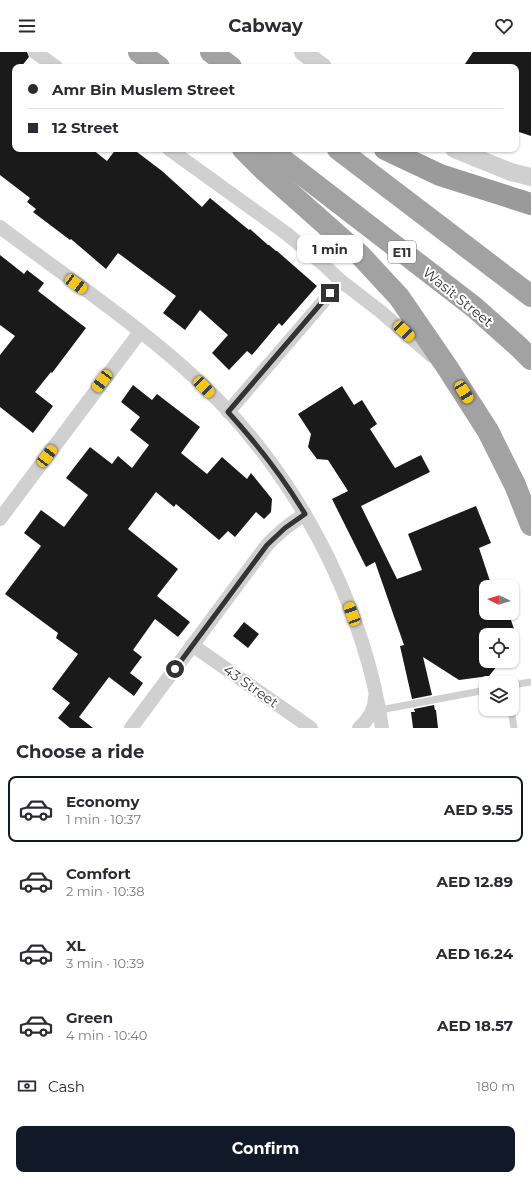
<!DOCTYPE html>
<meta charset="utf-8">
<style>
:root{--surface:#fff;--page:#f2f2f3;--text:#2b2b33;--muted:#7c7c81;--line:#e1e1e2;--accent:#111827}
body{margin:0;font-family:Montserrat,sans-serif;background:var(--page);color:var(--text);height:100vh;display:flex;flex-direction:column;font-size:15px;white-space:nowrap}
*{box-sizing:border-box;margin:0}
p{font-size:13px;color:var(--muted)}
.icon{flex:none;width:22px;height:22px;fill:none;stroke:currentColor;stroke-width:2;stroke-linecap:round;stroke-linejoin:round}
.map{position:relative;height:676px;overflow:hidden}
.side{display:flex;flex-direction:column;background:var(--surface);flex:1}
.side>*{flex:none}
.guide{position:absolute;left:12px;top:12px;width:507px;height:88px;border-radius:8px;box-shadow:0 1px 3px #0004;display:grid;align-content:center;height:88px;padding:0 16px;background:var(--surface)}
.needle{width:26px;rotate:275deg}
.buttons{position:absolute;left:479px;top:528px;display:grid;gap:8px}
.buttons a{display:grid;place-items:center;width:40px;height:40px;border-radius:8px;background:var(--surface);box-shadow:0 1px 3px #0004;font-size:20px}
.end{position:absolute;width:18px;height:18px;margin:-9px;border:5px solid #333;background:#fff;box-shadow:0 0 0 2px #fff}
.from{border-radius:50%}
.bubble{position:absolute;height:28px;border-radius:8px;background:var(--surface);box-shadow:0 1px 3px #0004;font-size:13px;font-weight:700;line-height:28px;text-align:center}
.car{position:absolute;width:12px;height:24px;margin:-12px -6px;border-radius:5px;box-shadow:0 0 3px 1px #0007;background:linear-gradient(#f5c518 24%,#345 0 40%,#f5c518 0 76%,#345 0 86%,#f5c518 0)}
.guide b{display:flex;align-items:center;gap:14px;height:38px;font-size:15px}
.guide b+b{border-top:1px solid var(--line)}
.guide i{width:10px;height:10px;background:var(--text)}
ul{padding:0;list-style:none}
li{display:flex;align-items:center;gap:12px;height:66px;margin:0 8px 6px;padding:0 8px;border:2px solid transparent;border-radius:8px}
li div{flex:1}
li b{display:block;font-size:15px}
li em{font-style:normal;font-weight:700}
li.on{border-color:var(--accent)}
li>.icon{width:36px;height:36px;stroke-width:1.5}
h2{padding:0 16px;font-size:18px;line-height:48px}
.pay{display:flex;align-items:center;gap:10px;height:44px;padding:0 16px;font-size:15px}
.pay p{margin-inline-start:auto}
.primary-button{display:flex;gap:8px;margin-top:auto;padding:8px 16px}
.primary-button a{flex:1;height:46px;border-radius:8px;background:var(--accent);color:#fff;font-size:16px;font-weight:700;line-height:46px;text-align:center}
header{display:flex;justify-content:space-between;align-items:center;height:52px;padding:0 16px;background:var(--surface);font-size:18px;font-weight:700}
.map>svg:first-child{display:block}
</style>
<header><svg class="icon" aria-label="menu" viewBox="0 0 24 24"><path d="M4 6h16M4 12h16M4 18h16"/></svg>Cabway<svg class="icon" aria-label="heart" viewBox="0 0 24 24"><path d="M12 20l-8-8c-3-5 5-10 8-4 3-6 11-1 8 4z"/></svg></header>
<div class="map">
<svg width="531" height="676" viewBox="0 0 531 676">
<rect width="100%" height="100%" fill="#fff"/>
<g fill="#1a1a1a">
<path d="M0 0H27L29 5 21 15H15V97H92L107 109 116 97H133L162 119 202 155 210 146 249 178 250 177 268 193H269L276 199H277L317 234 282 274 279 271 252 303 247 299 229 318 212 301 228 283 200 258 185 278 163 261 176 244 118 201 106 217 71 187 70 188 33 160 36 157 27 150 30 146 0 123Z"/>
<path d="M473 0H531V84L516 79V15H463Z"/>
<path d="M0 203 24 222 27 218 44 231 38 239 86 276 52 321 51 320 35 340 53 354 33 381 0 355V303L15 284 0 273Z"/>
<path d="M133 333 152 348 157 342 200 375 181 401 207 422 222 405 247 427 251 421 272 447 271 460 264 467 256 460 235 485 228 479 219 488 176 452 174 455 156 440 128 477 178 517 157 544 190 570 178 585 155 567 133 598 142 605 130 621 143 631 134 644 109 625 79 665 93 676H70L58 666 70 651 52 637 78 602 56 586 58 581 5 542 41 494 24 481 41 458 64 475 88 443 66 426 90 395 112 412 118 404 132 416 149 393 130 378 140 365 121 350Z"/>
<path d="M342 334 354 353 362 348 377 372 370 377 395 416 421 403 430 420 361 454 397 527 422 518 408 482 476 454 491 491 479 496 492 535H486V561H501L502 564 509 562 514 577 496 583H486V609H501L489 624 459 628 423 605 432 643 412 647 400 594 404 593 375 510 366 515 332 447 348 439 328 408 317 407 308 395 311 382 298 362Z"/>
<path d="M244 570 259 582 248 596 233 584Z"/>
<path d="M434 653 435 658H436L438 676H413L411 660H415L414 657Z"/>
</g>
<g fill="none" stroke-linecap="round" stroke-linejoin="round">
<g stroke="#d0d0d0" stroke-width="7">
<path d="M512 633 531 630"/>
<path d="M511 657 514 676"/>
<path d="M380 658 486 638"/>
</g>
<g stroke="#d0d0d0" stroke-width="14">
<path d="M35 0 56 15"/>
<path d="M169 97 287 182 323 212 341 229 380 259 432 304"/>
<path d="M0 175C61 221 125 264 182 314 266 387 328 484 362 590 371 618 378 647 382 676"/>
<path d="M228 360 341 229"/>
<path d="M0 467 140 280"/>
<path d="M192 593 311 676"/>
<path d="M131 676 267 493C279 480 291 471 305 462"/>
<path d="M359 676C368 668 375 658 375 645"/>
</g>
<g stroke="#d0d0d0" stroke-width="18">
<path d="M303 0 323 15"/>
<path d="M454 97 511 120 531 125"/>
</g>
<g stroke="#a2a2a2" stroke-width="22">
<path d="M139 0 159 15"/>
<path d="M211 0 231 15"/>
<path d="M243 97 264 118 360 203 399 245 447 315 488 379 515 433 531 473"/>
<path d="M269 97 474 255 519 295 531 307"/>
<path d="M338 97 531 244"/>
</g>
<path stroke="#9a9a9a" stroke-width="22" d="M385 97 440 123 531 152"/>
</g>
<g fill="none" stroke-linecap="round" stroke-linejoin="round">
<path stroke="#333" stroke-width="5" d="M175 617 267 493 285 476 305 462C283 425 257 392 228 360L330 241"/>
</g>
<g text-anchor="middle" stroke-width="4" stroke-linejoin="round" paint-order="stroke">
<rect fill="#fff" stroke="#707070" stroke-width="1" x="388" y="189" width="28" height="22" rx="3"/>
<g font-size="13" font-weight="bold" fill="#333">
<text x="402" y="205">E11</text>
</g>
<g font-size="14" fill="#333" stroke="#fff">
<text transform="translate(458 245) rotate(39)" y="5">Wasit Street</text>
<text transform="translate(251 634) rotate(35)" y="5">43 Street</text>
</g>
</g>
</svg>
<div class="buttons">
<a><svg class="needle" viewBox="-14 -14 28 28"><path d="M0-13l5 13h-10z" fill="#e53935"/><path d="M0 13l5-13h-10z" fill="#7c7c81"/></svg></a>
<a><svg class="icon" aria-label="locate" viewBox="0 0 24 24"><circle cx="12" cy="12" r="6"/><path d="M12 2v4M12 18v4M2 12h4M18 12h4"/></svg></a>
<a><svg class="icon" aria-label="layers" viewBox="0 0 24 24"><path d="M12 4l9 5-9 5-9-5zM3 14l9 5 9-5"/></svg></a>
</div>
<i class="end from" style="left:175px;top:617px"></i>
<i class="end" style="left:330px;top:241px"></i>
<div class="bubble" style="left:297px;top:183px;width:66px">1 min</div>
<i class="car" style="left:76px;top:232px;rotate:126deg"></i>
<i class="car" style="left:404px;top:279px;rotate:134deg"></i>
<i class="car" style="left:102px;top:329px;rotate:217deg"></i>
<i class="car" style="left:204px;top:335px;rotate:136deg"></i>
<i class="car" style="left:464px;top:340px;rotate:148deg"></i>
<i class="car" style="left:47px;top:404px;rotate:37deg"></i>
<i class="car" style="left:352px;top:562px;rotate:340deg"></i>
<div class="guide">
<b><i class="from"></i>Amr Bin Muslem Street</b>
<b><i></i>12 Street</b>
</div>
</div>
<section class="side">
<h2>Choose a ride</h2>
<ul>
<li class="on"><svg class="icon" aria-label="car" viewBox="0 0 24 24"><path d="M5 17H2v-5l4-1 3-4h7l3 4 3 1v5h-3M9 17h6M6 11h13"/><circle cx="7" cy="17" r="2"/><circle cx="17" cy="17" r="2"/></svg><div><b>Economy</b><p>1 min · 10:37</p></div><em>AED 9.55</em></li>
<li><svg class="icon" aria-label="car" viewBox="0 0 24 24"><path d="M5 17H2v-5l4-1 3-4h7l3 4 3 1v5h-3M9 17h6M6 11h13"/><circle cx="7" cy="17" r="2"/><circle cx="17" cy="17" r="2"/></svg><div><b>Comfort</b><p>2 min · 10:38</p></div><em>AED 12.89</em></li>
<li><svg class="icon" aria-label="car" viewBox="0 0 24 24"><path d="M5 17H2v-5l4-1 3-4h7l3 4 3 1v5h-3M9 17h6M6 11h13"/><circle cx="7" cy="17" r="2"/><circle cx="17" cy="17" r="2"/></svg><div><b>XL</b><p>3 min · 10:39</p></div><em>AED 16.24</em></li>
<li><svg class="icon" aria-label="car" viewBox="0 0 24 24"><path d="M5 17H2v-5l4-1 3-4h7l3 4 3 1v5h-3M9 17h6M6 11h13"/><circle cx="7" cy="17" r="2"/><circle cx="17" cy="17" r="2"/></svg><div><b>Green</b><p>4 min · 10:40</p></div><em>AED 18.57</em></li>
</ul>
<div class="pay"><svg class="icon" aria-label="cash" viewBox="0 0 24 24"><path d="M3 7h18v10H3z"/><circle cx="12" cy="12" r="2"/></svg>Cash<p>180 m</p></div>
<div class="primary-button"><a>Confirm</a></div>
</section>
